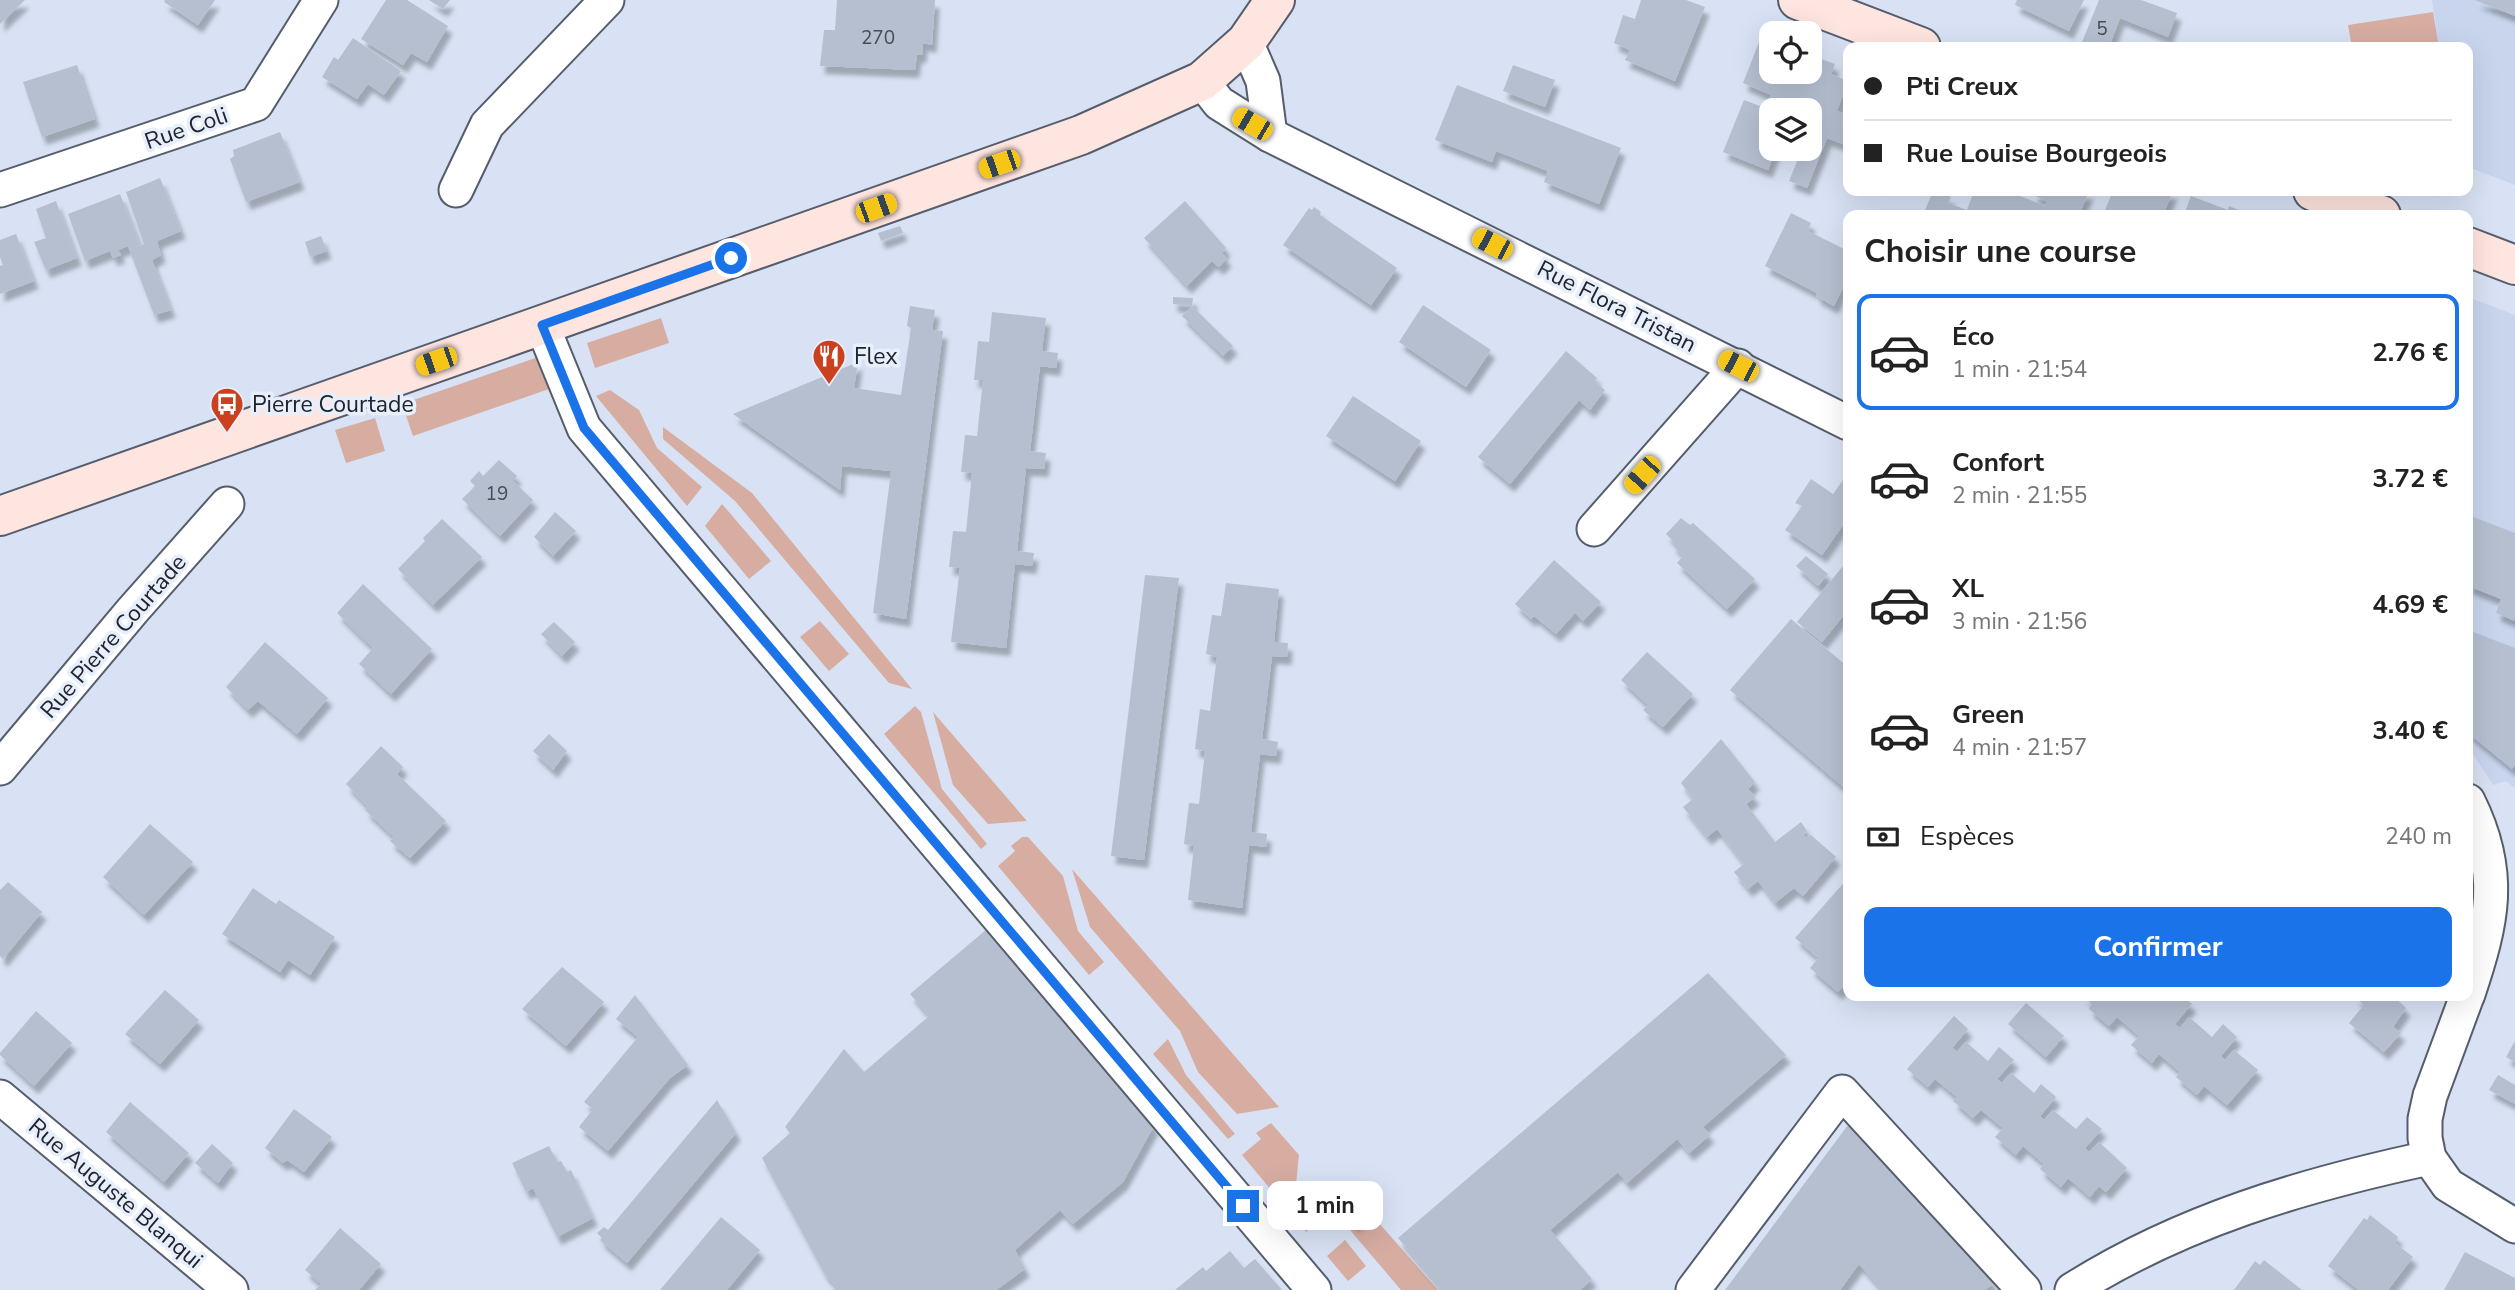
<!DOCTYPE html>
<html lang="fr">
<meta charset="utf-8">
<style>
:root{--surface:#fff;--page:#f6f6f6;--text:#222;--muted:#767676;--line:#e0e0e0;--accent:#1a73e8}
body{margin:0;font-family:"Nunito Sans",sans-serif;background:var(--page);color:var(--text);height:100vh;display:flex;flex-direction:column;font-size:26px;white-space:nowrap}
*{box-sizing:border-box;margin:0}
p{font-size:23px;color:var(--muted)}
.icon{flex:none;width:38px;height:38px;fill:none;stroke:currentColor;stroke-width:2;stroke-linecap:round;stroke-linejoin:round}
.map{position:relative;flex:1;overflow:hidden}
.side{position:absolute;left:1843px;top:210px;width:630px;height:791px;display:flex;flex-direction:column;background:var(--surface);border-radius:14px;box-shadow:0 7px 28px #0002}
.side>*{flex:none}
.hud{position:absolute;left:1843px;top:42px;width:630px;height:154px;border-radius:14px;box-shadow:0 7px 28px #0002;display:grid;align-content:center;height:154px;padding:0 21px;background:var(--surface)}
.buttons{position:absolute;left:1759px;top:21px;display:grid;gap:14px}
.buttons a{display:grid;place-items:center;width:63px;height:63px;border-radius:14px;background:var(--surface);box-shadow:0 7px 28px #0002;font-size:35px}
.end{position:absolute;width:32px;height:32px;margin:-16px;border:9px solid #1a73e8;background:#fff;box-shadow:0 0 0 4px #fff}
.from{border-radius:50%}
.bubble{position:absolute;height:49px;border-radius:14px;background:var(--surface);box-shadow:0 7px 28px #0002;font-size:23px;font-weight:700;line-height:49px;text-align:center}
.car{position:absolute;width:21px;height:42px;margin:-21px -10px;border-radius:9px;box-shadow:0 0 5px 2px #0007;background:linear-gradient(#f5c518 24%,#345 0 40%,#f5c518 0 76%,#345 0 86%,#f5c518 0)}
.hud b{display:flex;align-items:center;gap:24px;height:66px;font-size:26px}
.hud b+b{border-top:2px solid var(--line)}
.hud i{width:18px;height:18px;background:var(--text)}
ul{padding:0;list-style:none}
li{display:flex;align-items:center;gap:21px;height:116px;margin:0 14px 10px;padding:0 7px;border:4px solid transparent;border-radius:14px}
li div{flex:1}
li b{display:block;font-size:26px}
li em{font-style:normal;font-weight:700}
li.current{border-color:var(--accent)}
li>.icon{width:63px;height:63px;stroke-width:1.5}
h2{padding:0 21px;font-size:32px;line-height:84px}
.pay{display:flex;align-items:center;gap:18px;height:77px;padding:0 21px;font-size:26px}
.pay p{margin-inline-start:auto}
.primary-button{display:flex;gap:14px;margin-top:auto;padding:14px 21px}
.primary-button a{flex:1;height:80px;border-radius:14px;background:var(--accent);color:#fff;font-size:28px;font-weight:700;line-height:80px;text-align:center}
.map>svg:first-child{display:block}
</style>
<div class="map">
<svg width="2515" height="1290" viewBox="0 0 2515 1290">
<defs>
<filter id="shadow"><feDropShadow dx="4.5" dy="8" stdDeviation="2" flood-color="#0004"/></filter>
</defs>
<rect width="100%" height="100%" fill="#d8e2f4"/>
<g fill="#c8d5ed">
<path d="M2432 0H2515V185L2468 167V47H2439Z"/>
<path d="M2468 297 2515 315V788L2506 781 2493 785 2468 746Z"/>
</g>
<g fill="#d7ada2">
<path d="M2433 12 2439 47H2352L2348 25Z"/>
<path d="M661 318 669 343 595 368 587 343Z"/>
<path d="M541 356 552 388 413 436 402 404Z"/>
<path d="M610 390 639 410 657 448 702 487 687 506 596 396Z"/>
<path d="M375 418 385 451 346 463 335 430Z"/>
<path d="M663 427 752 493 912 689 889 683 735 501 663 439Z"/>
<path d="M722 504 771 561 749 579 705 526Z"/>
<path d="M820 621 849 654 829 671 800 637Z"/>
<path d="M915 706 921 712 942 789 987 844 981 849 884 734Z"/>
<path d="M933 712 1027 821 988 824 953 785Z"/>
<path d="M1022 837H1028L1063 876 1078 931 1104 962 1089 975 998 866 1015 851 1011 846Z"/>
<path d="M1072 869 1279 1107 1237 1114 1198 1072 1180 1031 1090 927Z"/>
<path d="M1168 1039 1186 1075 1235 1134 1228 1139 1153 1054Z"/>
<path d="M1271 1123 1299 1155 1296 1185 1324 1217 1306 1232 1242 1155 1261 1139 1256 1133Z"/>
<path d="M1370 1213 1438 1290H1401L1350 1230Z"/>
<path d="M1345 1240 1366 1266 1348 1281 1327 1256Z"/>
</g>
<g fill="#b5bfd0" filter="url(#shadow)">
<path d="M0 0H25L0 24Z"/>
<path d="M165 0H215L198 25 164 2Z"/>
<path d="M386 0H407L448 26 427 62 411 53 403 65 361 39Z"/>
<path d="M429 0H450L443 9Z"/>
<path d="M837 0H935L932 45 923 43 922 55H917L915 70 820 66 824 30H835Z"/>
<path d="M1641 0H1686L1705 7 1675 81 1625 60 1630 50 1614 43 1623 15 1635 19Z"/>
<path d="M2017 0H2084L2069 31 2015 5Z"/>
<path d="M2099 0H2141L2177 13 2168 37 2120 18 2109 47H2080Z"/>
<path d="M2475 0H2515V16Z"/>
<path d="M1761 37 1771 40V72H1810V55L1835 64 1831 74 1848 81 1837 111 1848 115V146L1827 138 1807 188 1789 181 1802 149H1810V110H1771V149H1776L1768 170 1723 152 1744 100 1765 108 1771 95 1743 83Z"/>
<path d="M353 38 401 71 384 95 368 84 357 99 322 77 334 57 338 60Z"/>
<path d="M77 65 95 119 42 137 23 82Z"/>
<path d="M1513 65 1555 80 1545 107 1503 91Z"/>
<path d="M1457 85 1621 148 1599 204 1544 182 1548 171 1496 151 1492 162 1435 140Z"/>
<path d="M280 132 300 182 246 202 230 159 234 156 233 150Z"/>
<path d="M160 178 181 231 157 241 161 255 152 260 171 310 154 315 128 246 118 250 121 255 113 258 110 251 85 261 68 214 120 194 140 246 144 244 126 192Z"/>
<path d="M1933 191 1951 197 1948 203 1967 210 1974 191H2008L2045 206 2047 201 2033 195 2034 191H2089L2079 215H1923Z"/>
<path d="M2113 191H2173L2163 215H2103Z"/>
<path d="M2191 196 2228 210 2229 206 2251 215H2184Z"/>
<path d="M56 201 77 258 46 270 34 242 46 238 36 209Z"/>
<path d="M1185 201 1226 248 1222 253 1227 259 1219 267 1212 261 1187 286 1144 238Z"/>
<path d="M1314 207 1321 212 1320 215 1397 268 1371 305 1283 245 1309 208 1312 210Z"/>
<path d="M1791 213 1811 223 1808 231 1848 251V278L1834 306 1816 296 1817 293 1765 266Z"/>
<path d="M900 226 903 233 881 241 878 233Z"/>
<path d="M16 234 34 281 0 294V266L3 265 0 257V240Z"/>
<path d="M321 236 327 251 310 257 305 242Z"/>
<path d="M1173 297 1193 298 1192 306 1173 304Z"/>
<path d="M1423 305 1491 350 1466 387 1399 342Z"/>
<path d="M910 306 935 310 932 330 943 331 906 619 873 613 891 471 842 466 840 490 733 414 858 362 854 388 901 395 911 328 907 326Z"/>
<path d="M1192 306 1233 346 1223 356 1182 316Z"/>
<path d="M992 312 1046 318 1042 351 1058 353 1056 368 1040 366 1030 451 1046 453 1044 469 1026 468 1017 551 1034 553 1032 566 1015 564 1006 648 951 642 960 568 949 567 953 531 966 532 972 473 961 472 965 435 977 436 983 380H974L978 341 989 342Z"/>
<path d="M1566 351 1597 378 1594 381 1605 390 1590 410 1579 400 1510 484 1478 457Z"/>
<path d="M1353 396 1421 441 1395 481 1326 436Z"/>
<path d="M499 460 517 476 513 481 533 500 500 536 462 499 475 486 470 481 479 471 483 476Z"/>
<path d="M1811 479 1833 494 1843 480 1848 483V518L1822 555 1785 530 1802 506 1795 503Z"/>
<path d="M555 512 576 531 553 556 534 537Z"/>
<path d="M2468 515 2515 533V621L2496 613 2501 599 2468 586Z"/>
<path d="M1681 518 1690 525 1693 523 1755 579 1727 609 1677 563 1683 556 1672 544 1674 542 1666 534Z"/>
<path d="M442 519 482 557 433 605 398 569 425 541 423 538Z"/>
<path d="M1806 556 1828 574 1818 586 1796 566Z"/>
<path d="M1554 560 1601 602 1583 621 1575 613 1556 634 1534 616 1531 619 1515 604Z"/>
<path d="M1848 560V610L1822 642 1797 622Z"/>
<path d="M1145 575 1179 578 1144 860 1111 856Z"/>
<path d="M1226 583 1279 589 1274 642 1288 643 1287 657 1272 656 1262 739 1278 742 1276 756 1260 754 1251 832 1267 834 1266 847 1249 845 1242 908 1188 900 1194 846 1184 844 1189 803 1199 804 1205 751 1195 749 1200 709 1210 711 1217 657 1206 654 1212 615 1221 616Z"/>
<path d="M363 584 432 649 391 694 359 664 373 648 337 613Z"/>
<path d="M1791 619 1848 667V791L1730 690Z"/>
<path d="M554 622 575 642 562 656 541 634Z"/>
<path d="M2468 630 2515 648V765L2512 769 2468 733Z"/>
<path d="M265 642 328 698 297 734 258 701 248 710 226 687Z"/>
<path d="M1647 652 1693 694 1663 727 1643 710 1648 705 1621 680Z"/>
<path d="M549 734 567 751 553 770 533 751Z"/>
<path d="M1721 739 1755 782 1748 789 1755 797 1746 804 1775 842 1801 822 1807 831 1803 834 1806 838 1811 835 1836 857 1803 896 1794 888 1775 903 1758 881 1748 889 1734 872 1744 864 1717 829 1707 837 1683 807 1693 799 1681 783Z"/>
<path d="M381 746 403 767 397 774 446 821 410 858 390 841 394 837 365 810 368 807 346 784Z"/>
<path d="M150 824 193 862 144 915 103 877Z"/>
<path d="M1848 878V981L1838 992 1810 968 1818 958 1795 938Z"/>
<path d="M8 882 42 912 3 959 0 956V890Z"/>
<path d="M253 888 276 904 279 900 335 937 310 975 288 960 280 972 222 934Z"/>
<path d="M987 929 1154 1126 1123 1182 1073 1224 1060 1210 1015 1250 1025 1269 996 1290H839L824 1273 762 1158 790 1133 785 1127 844 1049 864 1072 929 1016 910 994Z"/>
<path d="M562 967 604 1002 566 1046 522 1009Z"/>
<path d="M1708 973 1786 1055 1703 1127 1710 1135 1689 1153 1677 1139 1627 1183 1618 1172 1550 1230 1592 1279 1580 1290H1442L1398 1238Z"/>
<path d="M165 990 199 1020 160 1064 125 1034Z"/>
<path d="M635 995 688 1065 670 1078 608 1151 579 1127 593 1109 584 1102 638 1037 616 1019Z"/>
<path d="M2083 996H2164L2170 1000 2174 996H2182L2192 1004 2175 1024 2180 1028 2189 1017 2212 1037 2223 1024 2237 1037 2221 1056 2225 1060 2234 1050 2258 1070 2227 1105 2204 1086 2197 1095 2176 1077 2180 1072 2159 1054 2152 1063 2131 1045 2139 1036 2117 1017 2109 1026 2089 1009 2092 1004Z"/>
<path d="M2354 996H2393L2406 1008 2393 1027 2401 1033 2384 1052 2349 1023 2364 1005Z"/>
<path d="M2026 1003 2064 1036 2046 1057 2008 1024Z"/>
<path d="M36 1011 72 1043 34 1086 0 1055V1053Z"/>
<path d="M1954 1016 1968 1029 1952 1048 1957 1052 1966 1042 1988 1061 1999 1047 2014 1060 1997 1079 2002 1083 2011 1073 2034 1093 2041 1084 2056 1097 2040 1116 2044 1120 2053 1110 2076 1129 2087 1117 2102 1129 2085 1148 2089 1152 2099 1142 2127 1168 2106 1192 2099 1186 2090 1197 2068 1178 2061 1187 2040 1169 2044 1164 2023 1146 2016 1155 1995 1137 2003 1128 1981 1110 1973 1118 1953 1101 1957 1097 1935 1079 1928 1087 1907 1069Z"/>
<path d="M2515 1041V1062L2506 1057Z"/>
<path d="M2498 1075 2515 1085V1104L2489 1090Z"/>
<path d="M717 1100 736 1133 627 1263 600 1240 602 1238 597 1233 604 1227 608 1230Z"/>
<path d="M130 1102 189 1153 164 1182 106 1132Z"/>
<path d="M294 1109 332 1137 304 1172 287 1160 283 1163 265 1148Z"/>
<path d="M1848 1125 1946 1229 1994 1283 1985 1290H1882L1859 1264 1840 1290H1725Z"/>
<path d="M212 1144 233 1163 218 1183 195 1163Z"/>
<path d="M549 1146 557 1162 561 1161 567 1172 571 1170 593 1218 557 1237 533 1188 526 1192 512 1163Z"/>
<path d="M1350 1198 1365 1215 1354 1224 1340 1207Z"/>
<path d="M2370 1215 2398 1237 2395 1243 2413 1257 2388 1290H2359L2328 1266 2364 1218 2367 1220Z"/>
<path d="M721 1217 760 1250 727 1290H660Z"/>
<path d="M340 1228 381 1264 359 1290H315L321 1284 305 1270Z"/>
<path d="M1230 1251 1244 1268 1255 1259 1282 1290H1175L1203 1267 1206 1271Z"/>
<path d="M2465 1252 2515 1278V1290H2444Z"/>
<path d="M2264 1260 2302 1290H2234L2255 1261 2260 1265Z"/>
</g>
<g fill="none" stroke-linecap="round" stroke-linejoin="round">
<defs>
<g id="minor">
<path d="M1246 42 1263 81 1270 135"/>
<path d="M1202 81 1219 103 1270 135 1848 423"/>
<path d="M0 190 256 104 321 0"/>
<path d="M456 190 487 125 607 0"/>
<path d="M542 325 584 428 1314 1290"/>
<path d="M1594 529 1738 366"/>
<path d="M0 768 133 610 227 504"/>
<path d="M2468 801C2504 873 2492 922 2468 994"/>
<path d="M2467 996 2430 1096 2425 1119V1138L2429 1158 2448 1185 2515 1226"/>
<path d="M0 1097 231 1290"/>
<path d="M1693 1290 1842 1092 2024 1290"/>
<path d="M2072 1290C2181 1221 2303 1185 2429 1158"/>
</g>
<g id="secondary">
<path d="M1798 0 1921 47"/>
<path d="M2313 191 2381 215"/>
<path d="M2468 247 2515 265"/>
<path d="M0 516 1081 135 1202 81 1246 42 1275 0"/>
</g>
</defs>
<use href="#minor" stroke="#555d6c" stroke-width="37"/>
<use href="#secondary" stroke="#555d6c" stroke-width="42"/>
<use href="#minor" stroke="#fff" stroke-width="33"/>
<use href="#secondary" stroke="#ffe5df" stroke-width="38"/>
</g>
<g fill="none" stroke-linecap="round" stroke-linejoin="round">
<path stroke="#1a73e8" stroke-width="9" d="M731 258 542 325 584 428 1243 1206"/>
</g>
<defs>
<symbol id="restaurant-pin" viewBox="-11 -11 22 30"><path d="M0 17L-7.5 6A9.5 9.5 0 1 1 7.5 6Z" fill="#cb4120" stroke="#e7effd"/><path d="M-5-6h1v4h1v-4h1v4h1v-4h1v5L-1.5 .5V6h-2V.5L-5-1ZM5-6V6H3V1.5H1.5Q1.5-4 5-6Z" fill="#fff"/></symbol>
<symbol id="bus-pin" viewBox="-11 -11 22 30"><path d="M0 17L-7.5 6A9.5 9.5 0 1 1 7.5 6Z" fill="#cb4120" stroke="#e7effd"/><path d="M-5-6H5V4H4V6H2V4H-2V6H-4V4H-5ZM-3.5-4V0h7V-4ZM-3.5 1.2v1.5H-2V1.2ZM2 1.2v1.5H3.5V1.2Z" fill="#fff"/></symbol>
</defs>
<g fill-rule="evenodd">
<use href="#restaurant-pin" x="810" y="337" width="38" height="52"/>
<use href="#bus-pin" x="208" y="385" width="38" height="52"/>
</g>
<g text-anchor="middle" stroke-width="7" stroke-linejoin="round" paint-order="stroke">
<g font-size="19" fill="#464c54">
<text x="2102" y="35">5</text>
<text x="878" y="44">270</text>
<text x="497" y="500">19</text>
</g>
<g font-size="23" fill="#21252b" stroke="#e7effd">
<text transform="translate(186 128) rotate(-19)" y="8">Rue Coli</text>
<text transform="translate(1617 306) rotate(27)" y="8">Rue Flora Tristan</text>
<text transform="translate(113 636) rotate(-49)" y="8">Rue Pierre Courtade</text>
<text transform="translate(116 1193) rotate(40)" y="8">Rue Auguste Blanqui</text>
</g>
<g font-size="23" fill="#21252b" stroke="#e7effd" text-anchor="start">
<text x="854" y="364">Flex</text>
<text x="252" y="412">Pierre Courtade</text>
</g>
</g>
</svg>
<div class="buttons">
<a><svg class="icon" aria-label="locate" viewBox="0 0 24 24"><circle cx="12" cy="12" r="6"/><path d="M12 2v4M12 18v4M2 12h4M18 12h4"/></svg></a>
<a><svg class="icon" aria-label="layers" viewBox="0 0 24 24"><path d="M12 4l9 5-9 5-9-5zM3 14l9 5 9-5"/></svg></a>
</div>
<i class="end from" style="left:731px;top:258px"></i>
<i class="end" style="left:1243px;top:1206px"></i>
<div class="bubble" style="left:1267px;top:1181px;width:116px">1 min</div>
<i class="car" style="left:1252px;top:124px;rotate:300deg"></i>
<i class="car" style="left:999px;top:164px;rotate:251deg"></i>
<i class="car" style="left:876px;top:208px;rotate:70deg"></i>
<i class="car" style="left:1492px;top:244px;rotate:297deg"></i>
<i class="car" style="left:436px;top:361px;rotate:251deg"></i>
<i class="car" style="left:1738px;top:366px;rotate:297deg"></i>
<i class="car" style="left:1642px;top:475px;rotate:222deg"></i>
<div class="hud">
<b><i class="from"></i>Pti Creux</b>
<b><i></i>Rue Louise Bourgeois</b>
</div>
<section class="side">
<h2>Choisir une course</h2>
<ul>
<li class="current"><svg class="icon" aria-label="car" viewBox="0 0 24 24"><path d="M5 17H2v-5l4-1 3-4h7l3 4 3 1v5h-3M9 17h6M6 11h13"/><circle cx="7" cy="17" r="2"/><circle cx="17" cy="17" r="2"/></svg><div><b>Éco</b><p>1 min · 21:54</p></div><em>2.76 €</em></li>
<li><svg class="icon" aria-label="car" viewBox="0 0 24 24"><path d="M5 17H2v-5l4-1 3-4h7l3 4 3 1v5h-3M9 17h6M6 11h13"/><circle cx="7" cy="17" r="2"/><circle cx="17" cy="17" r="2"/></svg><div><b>Confort</b><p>2 min · 21:55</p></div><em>3.72 €</em></li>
<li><svg class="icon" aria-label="car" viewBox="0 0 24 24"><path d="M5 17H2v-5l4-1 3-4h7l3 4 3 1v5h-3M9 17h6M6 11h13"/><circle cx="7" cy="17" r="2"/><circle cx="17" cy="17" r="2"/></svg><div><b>XL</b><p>3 min · 21:56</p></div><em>4.69 €</em></li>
<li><svg class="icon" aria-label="car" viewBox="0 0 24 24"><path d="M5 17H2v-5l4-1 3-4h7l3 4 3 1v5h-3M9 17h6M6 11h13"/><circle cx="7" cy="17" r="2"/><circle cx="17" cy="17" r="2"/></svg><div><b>Green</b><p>4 min · 21:57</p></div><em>3.40 €</em></li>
</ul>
<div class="pay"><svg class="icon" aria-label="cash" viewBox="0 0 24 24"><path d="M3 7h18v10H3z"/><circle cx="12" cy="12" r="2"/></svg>Espèces<p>240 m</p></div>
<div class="primary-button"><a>Confirmer</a></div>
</section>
</div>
